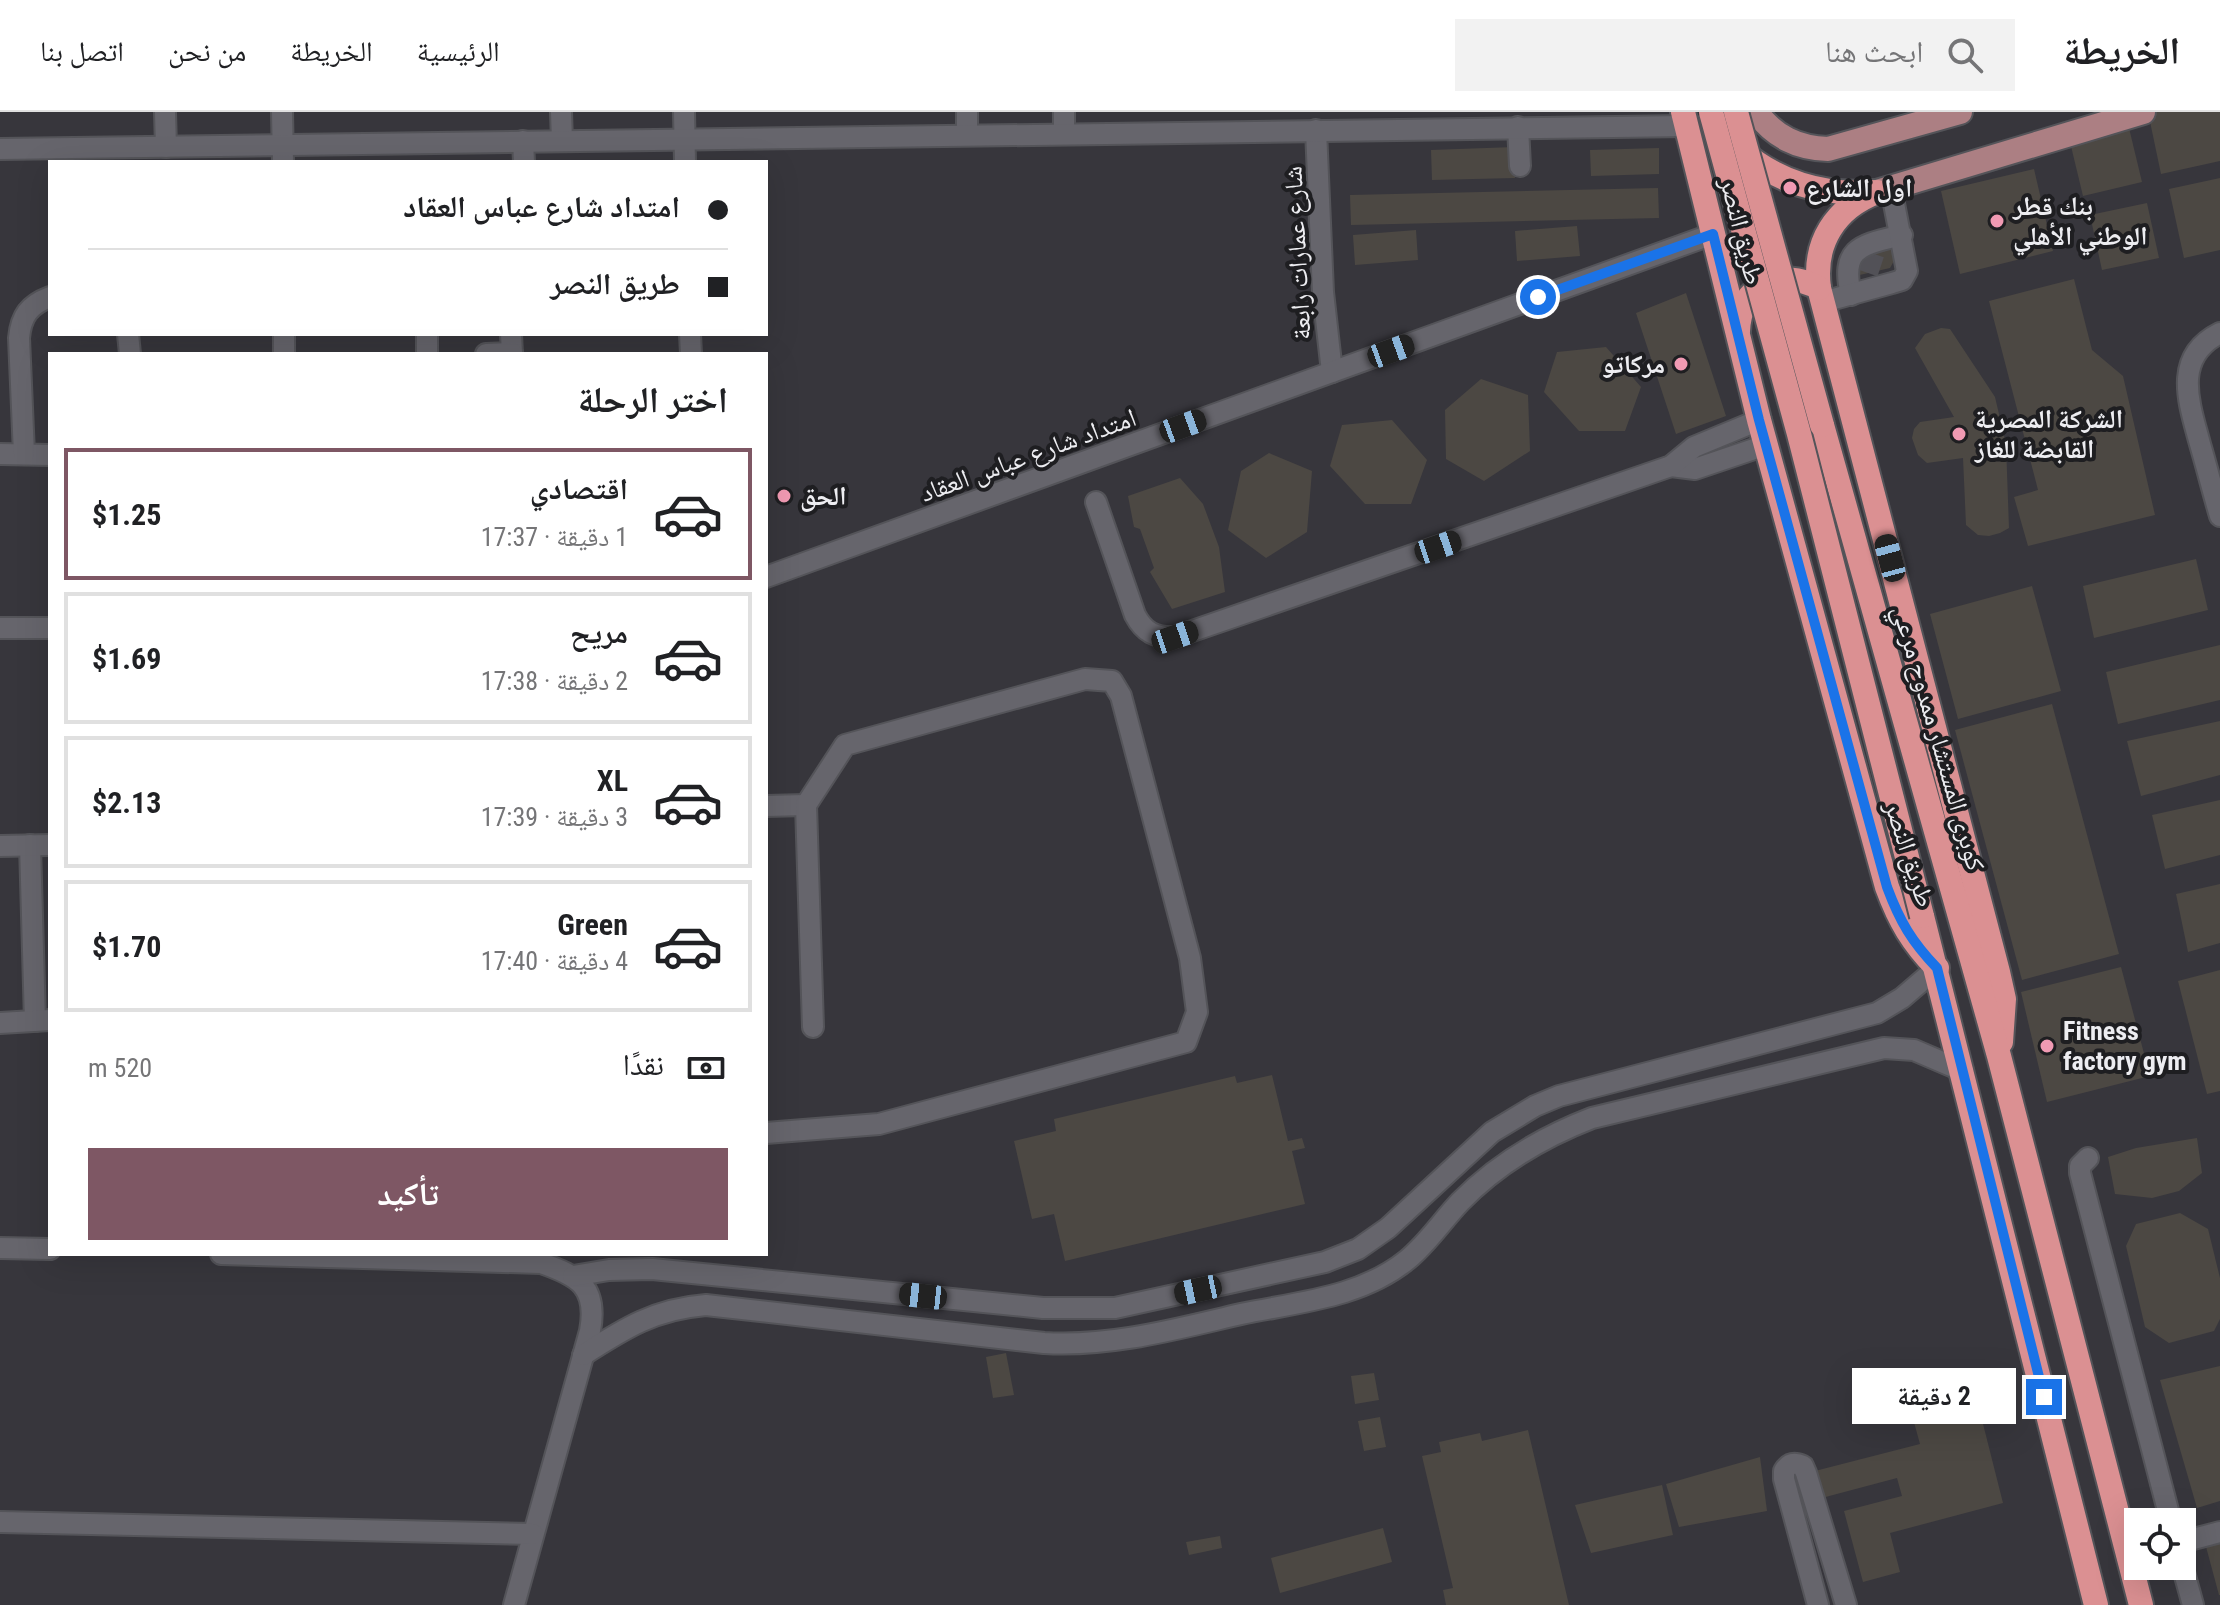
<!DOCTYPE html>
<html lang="ar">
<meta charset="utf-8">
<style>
:root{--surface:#fff;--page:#f2f2f2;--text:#202124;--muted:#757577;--line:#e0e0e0;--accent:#7e5764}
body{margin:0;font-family:"Roboto Condensed","Noto Naskh Arabic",sans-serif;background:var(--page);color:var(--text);direction:rtl;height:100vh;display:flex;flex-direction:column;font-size:30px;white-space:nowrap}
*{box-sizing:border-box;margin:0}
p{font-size:26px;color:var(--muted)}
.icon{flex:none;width:44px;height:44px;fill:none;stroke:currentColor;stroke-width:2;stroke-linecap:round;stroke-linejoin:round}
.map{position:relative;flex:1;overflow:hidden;direction:ltr}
.details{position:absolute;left:48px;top:240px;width:720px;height:904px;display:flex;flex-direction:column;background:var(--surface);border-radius:0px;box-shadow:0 8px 32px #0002;direction:rtl}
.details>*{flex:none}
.banner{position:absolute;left:48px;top:48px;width:720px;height:176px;border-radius:0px;box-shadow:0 8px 32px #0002;direction:rtl;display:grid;align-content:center;height:176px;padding:0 40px;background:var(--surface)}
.controls{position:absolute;left:2124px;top:1396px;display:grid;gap:16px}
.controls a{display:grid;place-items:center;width:72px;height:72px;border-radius:0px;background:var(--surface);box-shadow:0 8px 32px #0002;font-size:40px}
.end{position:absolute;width:36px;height:36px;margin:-18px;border:10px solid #1a73e8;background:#fff;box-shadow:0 0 0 4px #fff}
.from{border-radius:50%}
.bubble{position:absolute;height:56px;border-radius:0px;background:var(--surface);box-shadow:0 8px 32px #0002;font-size:26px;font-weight:700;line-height:56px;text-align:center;direction:rtl}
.car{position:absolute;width:24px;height:48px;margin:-24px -12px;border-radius:10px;box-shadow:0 0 6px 2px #0007;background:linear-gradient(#222 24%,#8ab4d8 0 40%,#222 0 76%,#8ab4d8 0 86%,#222 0)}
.banner b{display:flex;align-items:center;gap:28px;height:76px;font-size:30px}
.banner b+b{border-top:2px solid var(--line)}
.banner i{width:20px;height:20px;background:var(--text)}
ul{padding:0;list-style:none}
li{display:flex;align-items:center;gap:24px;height:132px;margin:0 16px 12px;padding:0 24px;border:4px solid var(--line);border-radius:0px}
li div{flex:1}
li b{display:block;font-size:30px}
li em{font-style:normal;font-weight:700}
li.current{border-color:var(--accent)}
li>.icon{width:72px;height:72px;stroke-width:1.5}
h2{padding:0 40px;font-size:36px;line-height:96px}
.pay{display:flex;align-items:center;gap:20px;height:88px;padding:0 40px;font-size:30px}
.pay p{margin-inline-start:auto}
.cta{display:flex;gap:16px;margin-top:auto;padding:16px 40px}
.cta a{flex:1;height:92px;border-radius:0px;background:var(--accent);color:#fff;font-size:32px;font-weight:700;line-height:92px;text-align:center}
header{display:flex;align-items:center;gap:48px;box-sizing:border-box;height:112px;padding:0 40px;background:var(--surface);border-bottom:2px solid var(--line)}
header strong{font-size:38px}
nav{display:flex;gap:44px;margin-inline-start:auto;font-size:28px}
.search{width:560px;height:72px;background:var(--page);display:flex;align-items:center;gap:20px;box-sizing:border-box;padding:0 28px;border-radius:0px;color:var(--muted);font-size:30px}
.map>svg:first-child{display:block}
</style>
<header>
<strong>الخريطة</strong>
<div class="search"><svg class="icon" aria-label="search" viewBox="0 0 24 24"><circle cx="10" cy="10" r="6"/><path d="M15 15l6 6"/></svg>ابحث هنا</div>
<nav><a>الرئيسية</a><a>الخريطة</a><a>من نحن</a><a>اتصل بنا</a></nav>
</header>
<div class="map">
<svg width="2220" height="1493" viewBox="0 0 2220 1493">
<rect width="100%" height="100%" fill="#37363c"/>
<g fill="#4c4843">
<path d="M2148 0H2220V49L2161 62Z"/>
<path d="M2129 16 2142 70 2083 84 2070 30Z"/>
<path d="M1514 35 1515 66 1432 68 1431 38Z"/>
<path d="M1659 36V62L1591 64 1590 38Z"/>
<path d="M2034 57 2053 139 1960 162 1941 79Z"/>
<path d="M2220 66V138L2184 146 2169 77Z"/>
<path d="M1658 76 1659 106 1351 113 1350 83Z"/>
<path d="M2147 91 2159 146 2102 158 2090 103Z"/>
<path d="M1577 114 1580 144 1517 149 1515 119Z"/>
<path d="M1416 118 1418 148 1355 153 1353 123Z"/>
<path d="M1903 133 1890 156 1851 165 1865 142Z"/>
<path d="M2074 167 2092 238 2123 264 2155 403 2028 434 2014 385 2038 378 1989 189Z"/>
<path d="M1686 181 1726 304 1676 322 1636 201Z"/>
<path d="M1941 216 1950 217 1995 285 2006 332 2009 416 2000 421 1989 424 1978 423 1966 413 1963 346 1927 351 1918 343 1912 326 1914 317 1920 310 1954 305 1915 236 1925 222Z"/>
<path d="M1606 235 1641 275 1625 319H1579L1544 280 1557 240Z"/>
<path d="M1481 267 1528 283 1530 339 1484 369 1446 347 1445 298Z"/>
<path d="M1392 308 1427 348 1411 392H1365L1330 354 1342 313Z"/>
<path d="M1269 341 1312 359 1307 420 1266 446 1228 418 1241 359Z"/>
<path d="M1180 366 1203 392 1219 435 1225 480 1172 497 1150 460 1154 456 1140 417 1134 415 1128 384Z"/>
<path d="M2196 447 2208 498 2094 526 2083 474Z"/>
<path d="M2032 474 2061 579 1958 607 1930 502Z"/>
<path d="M2220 533V588L2118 612 2106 560Z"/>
<path d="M2052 592 2119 842 2022 868 1955 618Z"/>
<path d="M2220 609V663L2141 684 2127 629Z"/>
<path d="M2220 688V743L2165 757 2152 703Z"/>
<path d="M2220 772V831L2188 840 2176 782Z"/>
<path d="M2121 855 2150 964 2047 990 2021 880Z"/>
<path d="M2220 858V979L2207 982 2178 869Z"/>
<path d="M1272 963 1288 1029 1302 1026 1305 1036 1292 1039 1305 1092 1065 1149 1054 1102 1032 1107 1014 1029 1056 1019 1054 1007 1235 964 1237 971Z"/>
<path d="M2197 1026 2202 1061 2179 1079 2152 1086 2115 1082 2108 1045 2136 1036Z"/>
<path d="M2180 1101 2208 1117 2220 1166V1207L2214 1219 2169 1231 2145 1215 2126 1134 2136 1112Z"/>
<path d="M1006 1241 1014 1283 993 1286 986 1245Z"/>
<path d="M2220 1254V1389L2197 1396 2160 1268Z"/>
<path d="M1374 1261 1379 1288 1355 1292 1351 1264Z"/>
<path d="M1986 1284 1990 1298 1980 1300 2003 1391 1890 1421 1900 1460 1863 1470 1844 1399 1902 1384 1897 1366 1818 1387 1811 1360 1920 1332 1912 1303Z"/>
<path d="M1380 1305 1386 1335 1364 1339 1358 1309Z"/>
<path d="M1528 1318 1569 1493H1446L1443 1478 1453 1476 1422 1344 1441 1340 1439 1330 1480 1321 1482 1329Z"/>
<path d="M1760 1345 1767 1399 1679 1415 1666 1372Z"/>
<path d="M1662 1373 1673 1423 1591 1441 1575 1393Z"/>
<path d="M1383 1416 1392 1450 1280 1481 1271 1446Z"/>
<path d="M1220 1424 1222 1436 1189 1443 1186 1430Z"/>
<path d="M2220 1427V1483H2219L2205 1431Z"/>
</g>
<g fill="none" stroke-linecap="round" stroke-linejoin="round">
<path stroke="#525157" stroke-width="20" stroke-dasharray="20 10" stroke-linecap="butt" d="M1868 161 1875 140"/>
<defs>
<g id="minor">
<path d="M165 0 166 35"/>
<path d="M282 0 283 50"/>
<path d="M561 0 562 29"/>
<path d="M684 0 685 50"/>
<path d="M967 0V23"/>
<path d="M1518 15 1520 54"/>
<path d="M1316 18 1323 180 1332 260"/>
<path d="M1064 22V0"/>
<path d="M523 29 524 50"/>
<path d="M0 37 1687 14"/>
<path d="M1851 183C1840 135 1861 133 1902 123"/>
<path d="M1823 190 1892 171 1902 168 1907 159 1891 76"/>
<path d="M2220 221C2172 245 2189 291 2200 332 2207 356 2213 380 2220 404"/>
<path d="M128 222 130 242"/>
<path d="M284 222V242"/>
<path d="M427 222V242"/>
<path d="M511 222 512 242"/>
<path d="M690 222 691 242"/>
<path d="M486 242 512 241"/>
<path d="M0 342 50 343"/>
<path d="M24 342 19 226C21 204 29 193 50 185"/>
<path d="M1671 354 1695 357 1766 333"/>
<path d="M1096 390 1135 503C1144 520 1155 526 1175 525L1671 354 1694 335 1759 308"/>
<path d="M766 465 1713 122"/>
<path d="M0 516H50"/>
<path d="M766 694 806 693"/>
<path d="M30 733 35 909"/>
<path d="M0 734 50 733"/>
<path d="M0 911 50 908"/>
<path d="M766 1021 879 1012 1186 930 1197 900 1190 846 1121 584 1112 569 1085 567 845 633 806 693 813 915"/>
<path d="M2088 1046 2080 1054V1061L2171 1410"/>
<path d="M0 1136 50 1137"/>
<path d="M221 1142 541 1151C579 1164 598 1175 590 1219L514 1493"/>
<path d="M573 1164 609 1158 652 1157 1043 1196H1115L1325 1150 1358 1137 1388 1116 1492 1020 1535 994 1559 984 1877 901 1902 886 1937 856"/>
<path d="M583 1243C625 1216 655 1197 706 1193L1044 1231C1112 1235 1176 1217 1241 1202 1298 1190 1360 1186 1407 1148 1427 1132 1442 1109 1460 1090 1497 1052 1543 1025 1592 1006L1884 936 1914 938 1963 959"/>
<path d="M0 1410 533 1422"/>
<path d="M2182 1430 2220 1420"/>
<path d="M2182 1453 2193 1493"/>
<path d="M1818 1493 1784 1367V1359C1789 1351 1794 1350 1803 1354L1806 1361 1846 1493"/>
</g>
<g id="major">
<path d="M1756 0C1775 25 1797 36 1828 37L1960 0"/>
<path d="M1877 80 2143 0"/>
</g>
<g id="highway">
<path d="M1683 0 1759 308 1887 775C1900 810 1912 830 1937 856"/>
<path d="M1739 37C1776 70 1823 84 1872 80"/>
<path d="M1877 80C1835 96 1813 131 1819 176L1998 860 2004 887 2001 930"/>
<path d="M1738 219C1740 173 1780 155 1819 176"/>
<path d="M1822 313 1999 944 2141 1493"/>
<path d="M1922 804 2096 1493"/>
</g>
</defs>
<use href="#minor" stroke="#545459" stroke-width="24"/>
<use href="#major" stroke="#545459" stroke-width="28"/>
<use href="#highway" stroke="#545459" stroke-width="28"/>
<use href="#minor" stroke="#66656c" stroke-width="20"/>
<use href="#major" stroke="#ac7f83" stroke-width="24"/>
<use href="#highway" stroke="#db9092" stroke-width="24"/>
<defs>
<g id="highway-bridge">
<path d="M1711 0 1799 322 1922 804"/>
<path d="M1736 0 1822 313"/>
</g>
</defs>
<use href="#highway-bridge" stroke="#545459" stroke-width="28" stroke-linecap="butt"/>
<use href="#highway-bridge" stroke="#db9092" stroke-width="24"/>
</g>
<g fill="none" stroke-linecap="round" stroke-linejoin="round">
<path stroke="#1a73e8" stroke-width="10" d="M1538 185 1713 122 1759 308 1887 775C1900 810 1912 830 1937 856L2044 1285"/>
</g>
<g fill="#f19ab3" stroke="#1e1e21" stroke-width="3">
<circle cx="1790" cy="76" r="8"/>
<circle cx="1997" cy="109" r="8"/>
<circle cx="1681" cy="252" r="8"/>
<circle cx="1959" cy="322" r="8"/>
<circle cx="784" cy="384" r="8"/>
<circle cx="2047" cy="934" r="8"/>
</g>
<g text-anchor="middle" stroke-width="8" stroke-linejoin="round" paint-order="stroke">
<g font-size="26" font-weight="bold" fill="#ededf1" stroke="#1e1e21" text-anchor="start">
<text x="1806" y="85">اول الشارع</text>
<text x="2013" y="103">بنك قطر<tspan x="2013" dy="30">الوطني الأهلي</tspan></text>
<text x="1665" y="261" text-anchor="end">مركاتو</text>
<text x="1975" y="316">الشركة المصرية<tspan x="1975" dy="30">القابضة للغاز</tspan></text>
<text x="800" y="393">الحق</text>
<text x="2063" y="928">Fitness<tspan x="2063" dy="30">factory gym</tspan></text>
</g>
<g font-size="26" fill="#ededf1" stroke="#1e1e21">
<text transform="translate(1742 119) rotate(76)" y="9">طريق النصر</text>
<text transform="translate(1297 141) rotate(-93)" y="9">شارع عمارات رابعة</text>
<text transform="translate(1028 343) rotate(-20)" y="9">امتداد شارع عباس العقاد</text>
<text transform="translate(1939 626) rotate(74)" y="9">كوبرى المستشار ممدوح مرعي</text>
<text transform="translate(1910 742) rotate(72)" y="9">طريق النصر</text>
</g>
</g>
</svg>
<div class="controls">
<a><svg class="icon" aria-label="locate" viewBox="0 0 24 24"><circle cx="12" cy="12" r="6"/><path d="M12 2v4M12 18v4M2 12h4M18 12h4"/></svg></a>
</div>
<i class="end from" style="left:1538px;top:185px"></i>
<i class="end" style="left:2044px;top:1285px"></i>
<div class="bubble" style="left:1852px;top:1256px;width:164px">2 دقيقة</div>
<i class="car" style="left:1391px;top:239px;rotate:70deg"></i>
<i class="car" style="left:1183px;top:314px;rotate:70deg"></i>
<i class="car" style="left:1438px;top:435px;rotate:71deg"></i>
<i class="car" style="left:1890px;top:446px;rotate:345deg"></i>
<i class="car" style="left:1175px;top:525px;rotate:71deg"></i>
<i class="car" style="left:1198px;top:1178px;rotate:258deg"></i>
<i class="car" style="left:923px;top:1184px;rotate:276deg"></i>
<div class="banner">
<b><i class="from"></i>امتداد شارع عباس العقاد</b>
<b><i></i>طريق النصر</b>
</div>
<section class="details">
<h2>اختر الرحلة</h2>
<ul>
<li class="current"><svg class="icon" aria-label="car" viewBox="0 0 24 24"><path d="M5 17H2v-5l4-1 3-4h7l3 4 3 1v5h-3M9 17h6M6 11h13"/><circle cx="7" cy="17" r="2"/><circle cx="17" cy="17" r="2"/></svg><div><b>اقتصادي</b><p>1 دقيقة · 17:37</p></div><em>$1.25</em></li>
<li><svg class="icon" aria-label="car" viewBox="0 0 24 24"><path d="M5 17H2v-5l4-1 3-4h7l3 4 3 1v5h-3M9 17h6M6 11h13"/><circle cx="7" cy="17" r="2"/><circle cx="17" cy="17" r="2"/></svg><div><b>مريح</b><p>2 دقيقة · 17:38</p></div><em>$1.69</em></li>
<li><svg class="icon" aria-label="car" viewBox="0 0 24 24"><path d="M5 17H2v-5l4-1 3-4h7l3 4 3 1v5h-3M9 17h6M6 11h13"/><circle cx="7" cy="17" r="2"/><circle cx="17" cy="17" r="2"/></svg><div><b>XL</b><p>3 دقيقة · 17:39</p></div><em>$2.13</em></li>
<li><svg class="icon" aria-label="car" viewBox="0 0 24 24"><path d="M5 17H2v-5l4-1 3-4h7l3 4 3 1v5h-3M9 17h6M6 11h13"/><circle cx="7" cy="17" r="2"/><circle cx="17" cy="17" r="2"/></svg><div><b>Green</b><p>4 دقيقة · 17:40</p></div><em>$1.70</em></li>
</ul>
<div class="pay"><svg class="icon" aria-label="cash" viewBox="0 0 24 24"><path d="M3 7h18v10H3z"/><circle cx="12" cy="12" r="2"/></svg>نقدًا<p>520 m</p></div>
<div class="cta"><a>تأكيد</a></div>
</section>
</div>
